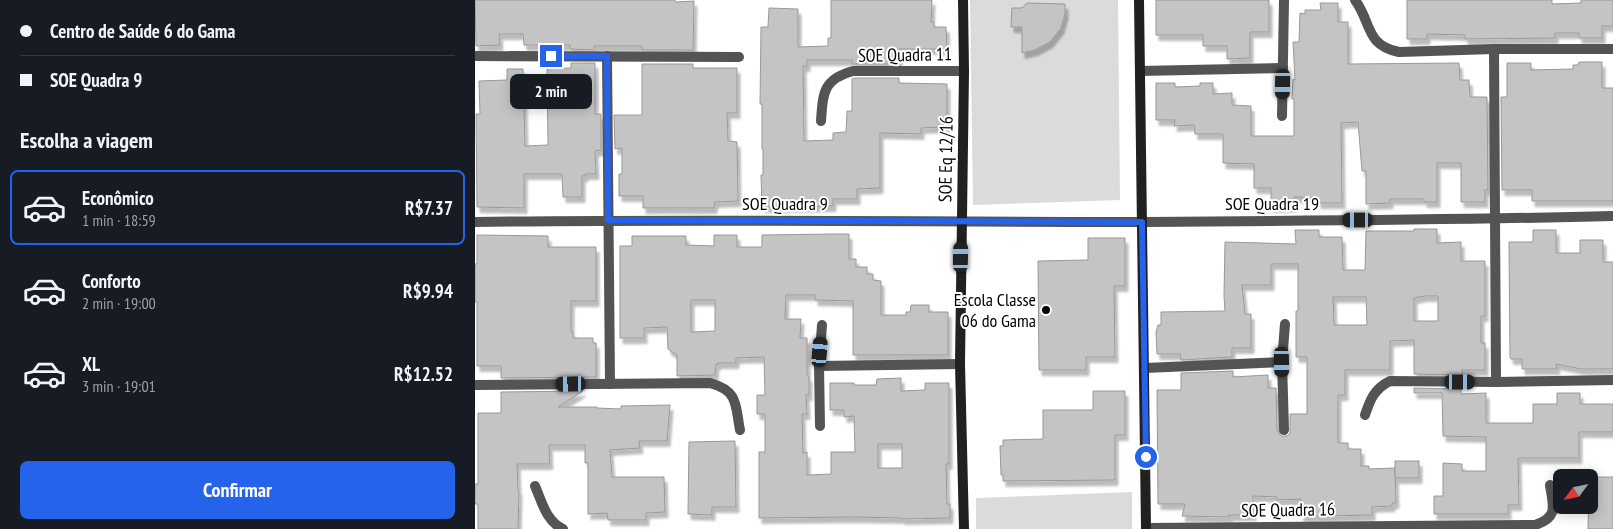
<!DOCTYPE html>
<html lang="pt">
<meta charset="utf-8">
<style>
:root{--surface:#171b24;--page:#242831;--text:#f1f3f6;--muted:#9ea1a6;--line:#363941;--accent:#2563eb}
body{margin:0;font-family:"PT Sans Narrow",sans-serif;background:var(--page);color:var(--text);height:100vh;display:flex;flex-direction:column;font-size:19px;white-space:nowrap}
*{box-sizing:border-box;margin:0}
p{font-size:16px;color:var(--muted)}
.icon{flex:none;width:28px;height:28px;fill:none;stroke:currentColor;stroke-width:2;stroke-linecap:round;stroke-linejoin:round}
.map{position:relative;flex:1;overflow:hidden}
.panel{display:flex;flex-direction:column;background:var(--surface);width:475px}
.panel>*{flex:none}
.top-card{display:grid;align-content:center;height:110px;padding:0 20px;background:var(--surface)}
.needle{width:32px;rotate:237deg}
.controls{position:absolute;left:1078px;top:469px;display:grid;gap:10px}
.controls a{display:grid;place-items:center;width:45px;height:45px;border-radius:8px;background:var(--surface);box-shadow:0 2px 12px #0003;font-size:25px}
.end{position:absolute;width:22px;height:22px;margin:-11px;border:6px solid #2563eb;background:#fff;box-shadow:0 0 0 2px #fff}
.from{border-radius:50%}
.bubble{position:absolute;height:35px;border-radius:8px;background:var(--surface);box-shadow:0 2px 12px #0003;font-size:16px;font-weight:600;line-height:35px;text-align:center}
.car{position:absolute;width:15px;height:30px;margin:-15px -8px;border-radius:6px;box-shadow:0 0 4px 1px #0007;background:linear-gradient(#222 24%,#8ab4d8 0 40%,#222 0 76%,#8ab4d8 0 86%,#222 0)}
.top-card b{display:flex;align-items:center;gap:18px;height:48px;font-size:19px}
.top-card b+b{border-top:1px solid var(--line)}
.top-card i{width:12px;height:12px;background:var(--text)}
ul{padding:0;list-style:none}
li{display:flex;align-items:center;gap:15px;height:75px;margin:0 10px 8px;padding:0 10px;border:2px solid transparent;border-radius:8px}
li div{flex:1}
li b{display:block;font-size:19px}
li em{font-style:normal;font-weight:600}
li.current{border-color:var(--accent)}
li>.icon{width:45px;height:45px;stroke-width:1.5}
h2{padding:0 20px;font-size:22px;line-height:60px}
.button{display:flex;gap:10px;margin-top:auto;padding:10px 20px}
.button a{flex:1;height:58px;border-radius:8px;background:var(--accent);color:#fff;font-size:20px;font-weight:600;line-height:58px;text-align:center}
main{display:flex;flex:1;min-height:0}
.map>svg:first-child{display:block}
</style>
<main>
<section class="panel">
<div class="top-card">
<b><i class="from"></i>Centro de Saúde 6 do Gama</b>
<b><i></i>SOE Quadra 9</b>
</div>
<h2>Escolha a viagem</h2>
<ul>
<li class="current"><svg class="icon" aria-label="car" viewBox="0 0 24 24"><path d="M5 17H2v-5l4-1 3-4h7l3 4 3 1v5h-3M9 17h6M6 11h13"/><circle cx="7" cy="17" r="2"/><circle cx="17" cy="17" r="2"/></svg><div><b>Econômico</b><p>1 min · 18:59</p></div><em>R$7.37</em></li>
<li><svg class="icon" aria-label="car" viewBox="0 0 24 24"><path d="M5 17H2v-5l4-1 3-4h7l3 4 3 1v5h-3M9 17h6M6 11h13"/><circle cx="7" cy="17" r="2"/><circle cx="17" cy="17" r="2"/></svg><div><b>Conforto</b><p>2 min · 19:00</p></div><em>R$9.94</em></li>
<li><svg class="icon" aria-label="car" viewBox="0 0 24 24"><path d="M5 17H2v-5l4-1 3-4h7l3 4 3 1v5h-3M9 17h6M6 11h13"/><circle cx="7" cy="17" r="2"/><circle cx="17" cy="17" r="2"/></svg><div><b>XL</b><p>3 min · 19:01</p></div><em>R$12.52</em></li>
</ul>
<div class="button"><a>Confirmar</a></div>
</section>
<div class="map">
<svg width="1138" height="529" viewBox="0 0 1138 529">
<defs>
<filter id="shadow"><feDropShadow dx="3" dy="5.5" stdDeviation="1" flood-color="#0004"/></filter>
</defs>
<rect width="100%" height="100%" fill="#fff"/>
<g fill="#dbdbdb">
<path d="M495 0H643L645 200 498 205Z"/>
<path d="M657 492V529H501V498Z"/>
</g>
<g fill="#c4c4c4" stroke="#989898" fill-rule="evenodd" filter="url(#shadow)">
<path d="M0 0H200V2L219 1 218 50H167V46H119V50L95 49V45H49L48 34H24L25 45 1 46Z"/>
<path d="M356 0H457L456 22H459V27H471L472 49H424V64H377V60H332V66H328L329 141 358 140V133L371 132 372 111H377V79L379 78H424V83L472 84V127L446 128V134L405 133V188L382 189V199H358V206L287 207 286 175H288V149H287V104H285L286 27H293L294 8 323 9V47L353 46V38H356Z"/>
<path d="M681 0H794V32H775V58L752 59V46H728V35H681Z"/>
<path d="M932 0H1077V4L1106 3V0H1138V26H1127V38H1104V33H1080V38L990 39V35L952 34V39H932Z"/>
<path d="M552 3 590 4V14L586 28 575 42 560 50 547 53V27H536L537 8H547Z"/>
<path d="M845 3H863V22H873V64L984 63 985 80H994L995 97H1012L1013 190H1010V202H986V163H962V202H949V199H915V203L891 204V171H887L883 122 866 123 867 203H843V198L819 197V206L796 207V188H779V164L748 163V134H720L719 125 699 126 700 120H681V83H700V87L725 86V83H738V94L757 93V105L776 106V136H819V99H817L818 79 820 80 818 42H824L825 13 830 14V10H846Z"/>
<path d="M1104 62H1127V88H1138V201H1057V190H1027L1026 97H1032V63H1056V70L1098 69V65H1103Z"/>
<path d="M96 63H120V114H126V150L120 151 121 174H110V176H107V197H88L87 174H49V208L2 207 1 114H5L4 81 32 80V69H48L50 146 73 145 72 69 96 68Z"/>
<path d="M167 64H218V68H262V113H252L253 141 262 142 263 201 240 202 239 208H168V196H144V174H147V148L140 149 139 115H167Z"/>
<path d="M939 229H962V243L986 242V261H1010V316H1006V343H1010V370H987V375L939 374V340L915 341V370H870V395H863V443H873V449H886V466H894V469L920 468 921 503H917V506L897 507V515L849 516H826V499L802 500V497L778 496V515H754V517L707 516 710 504H683L682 390H706V373L758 371V377L793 375V388H801L802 430 806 436H812L815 433V414H832V357H821V311H823V264H796V285H767L770 314H776V348H757V357L706 360 705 354H682L681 332 683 325H686V312L750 311 749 296 750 242 821 244 820 230H844V237H867L868 270H890L891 231H939ZM950 296H963V321H939V298ZM858 297H891L892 325H859Z"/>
<path d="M1058 230H1081V253H1105V240H1128V262H1138V369H1106L1081 364 1082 369H1047V359H1036L1035 357 1034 242H1058Z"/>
<path d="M358 234H374V259H381V267H392V274H398V280L406 281V315H431V312H435L436 305H454V312H473V355H378V301L340 300V295H311L310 319H326L325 338H332V375L334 377V395H331L332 414H327L328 453 332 452V475L356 474V452H380L379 416 369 417V410H355V383H379V385H401L402 379 426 378V391L450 390V383H474V464H471L472 504H475V518L427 519V518L380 517 284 518V452H290V414H282V395H290L289 357 261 358V363H243V364H241L240 375 202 376V355L193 349 192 327 169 328V338H145V246H157V236H211V245L239 246V235H262V247H287V235ZM216 300H240V331L216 332ZM403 444H427V468H403Z"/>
<path d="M2 235 73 236V247H121V301H96V332H98V338H118V343H121V377L26 378V366H2V302H0V264H2Z"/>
<path d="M613 238H650V286H639L640 357H611V370H564L563 261 613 260Z"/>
<path d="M939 388 986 389V394L1011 393V423H1058V404H1082V393H1105V404H1138V432H1104V458H1043L1044 505H1033V514H959V496H968V463L987 464V471H1011V437L968 436 967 393H939Z"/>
<path d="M108 391 83 407H122V408L146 409V406L195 405 192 441H164L165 448 135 450 137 477H189L190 512 171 513V520H133L132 513 113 514V463H110V445H74L75 464H42L43 490H44L43 529H3V504H0V484H3V413H26V392Z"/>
<path d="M618 391H650V435H640V480L528 481V475H526L525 446H528V440L568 439V410H618Z"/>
<path d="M260 441 261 507H237V515L213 514 214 442Z"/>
<rect x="920" y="461" width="24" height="17"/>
<path d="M1114 477H1138V529H1113Z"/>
</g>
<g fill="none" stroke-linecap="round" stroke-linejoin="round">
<g stroke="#545454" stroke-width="10">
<path d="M880 0C897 23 890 45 924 52L1019 49H1138"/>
<path d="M1019 49 1021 382"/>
<path d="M0 56 264 57"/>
<path d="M132 56 135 384"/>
<path d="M665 71 808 68"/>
<path d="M807 116 809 0"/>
<path d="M346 121C348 93 348 79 378 71H489"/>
<path d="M0 222C223 219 446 222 669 222 825 221 982 220 1138 216"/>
<path d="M807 362 810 324"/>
<path d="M344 366 485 364"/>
<path d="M670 368 807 362 809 430"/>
<path d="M0 385 235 383C264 391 260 405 265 430"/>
<path d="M890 415C895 400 899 389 915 381L1021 382 1138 380"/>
<path d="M345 426 344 366 347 325"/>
<path d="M60 486C67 502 71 521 88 529"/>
<path d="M671 528 1060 525C1084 517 1078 506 1075 485"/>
</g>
<g stroke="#212121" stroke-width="10">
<path d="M488 0 489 71 485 364 489 529"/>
<path d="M664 0 671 529"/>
</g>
</g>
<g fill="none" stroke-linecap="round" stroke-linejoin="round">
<path stroke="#2563eb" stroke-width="6" d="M76 56H132L133 220 667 222 671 457"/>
</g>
<circle fill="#000" stroke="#fff" stroke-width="2" cx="571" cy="310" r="5"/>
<g text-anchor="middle" stroke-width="4" stroke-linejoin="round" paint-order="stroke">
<g font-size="18" fill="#000" stroke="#fff">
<text transform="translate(430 55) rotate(-1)" y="6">SOE Quadra 11</text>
<text transform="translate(471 159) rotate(-89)" y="6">SOE Eq 12/16</text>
<text x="310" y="210">SOE Quadra 9</text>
<text x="797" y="210">SOE Quadra 19</text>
<text transform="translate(813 510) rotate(-1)" y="6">SOE Quadra 16</text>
</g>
<g font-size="18" fill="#000" stroke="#fff" text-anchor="end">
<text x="561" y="306">Escola Classe<tspan x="561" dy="21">06 do Gama</tspan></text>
</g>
</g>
</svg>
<div class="controls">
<a><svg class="needle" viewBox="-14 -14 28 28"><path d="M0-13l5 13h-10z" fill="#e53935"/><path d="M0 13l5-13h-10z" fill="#9ea1a6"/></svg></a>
</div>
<i class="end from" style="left:671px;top:457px"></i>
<i class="end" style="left:76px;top:56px"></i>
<div class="bubble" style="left:35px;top:74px;width:82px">2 min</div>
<i class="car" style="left:808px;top:84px;rotate:181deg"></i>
<i class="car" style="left:883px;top:220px;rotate:270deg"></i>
<i class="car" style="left:486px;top:257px;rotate:1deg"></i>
<i class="car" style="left:345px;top:352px;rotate:5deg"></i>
<i class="car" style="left:807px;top:362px;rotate:179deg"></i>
<i class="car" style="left:985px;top:382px;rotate:90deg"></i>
<i class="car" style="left:96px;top:384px;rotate:269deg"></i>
</div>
</main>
